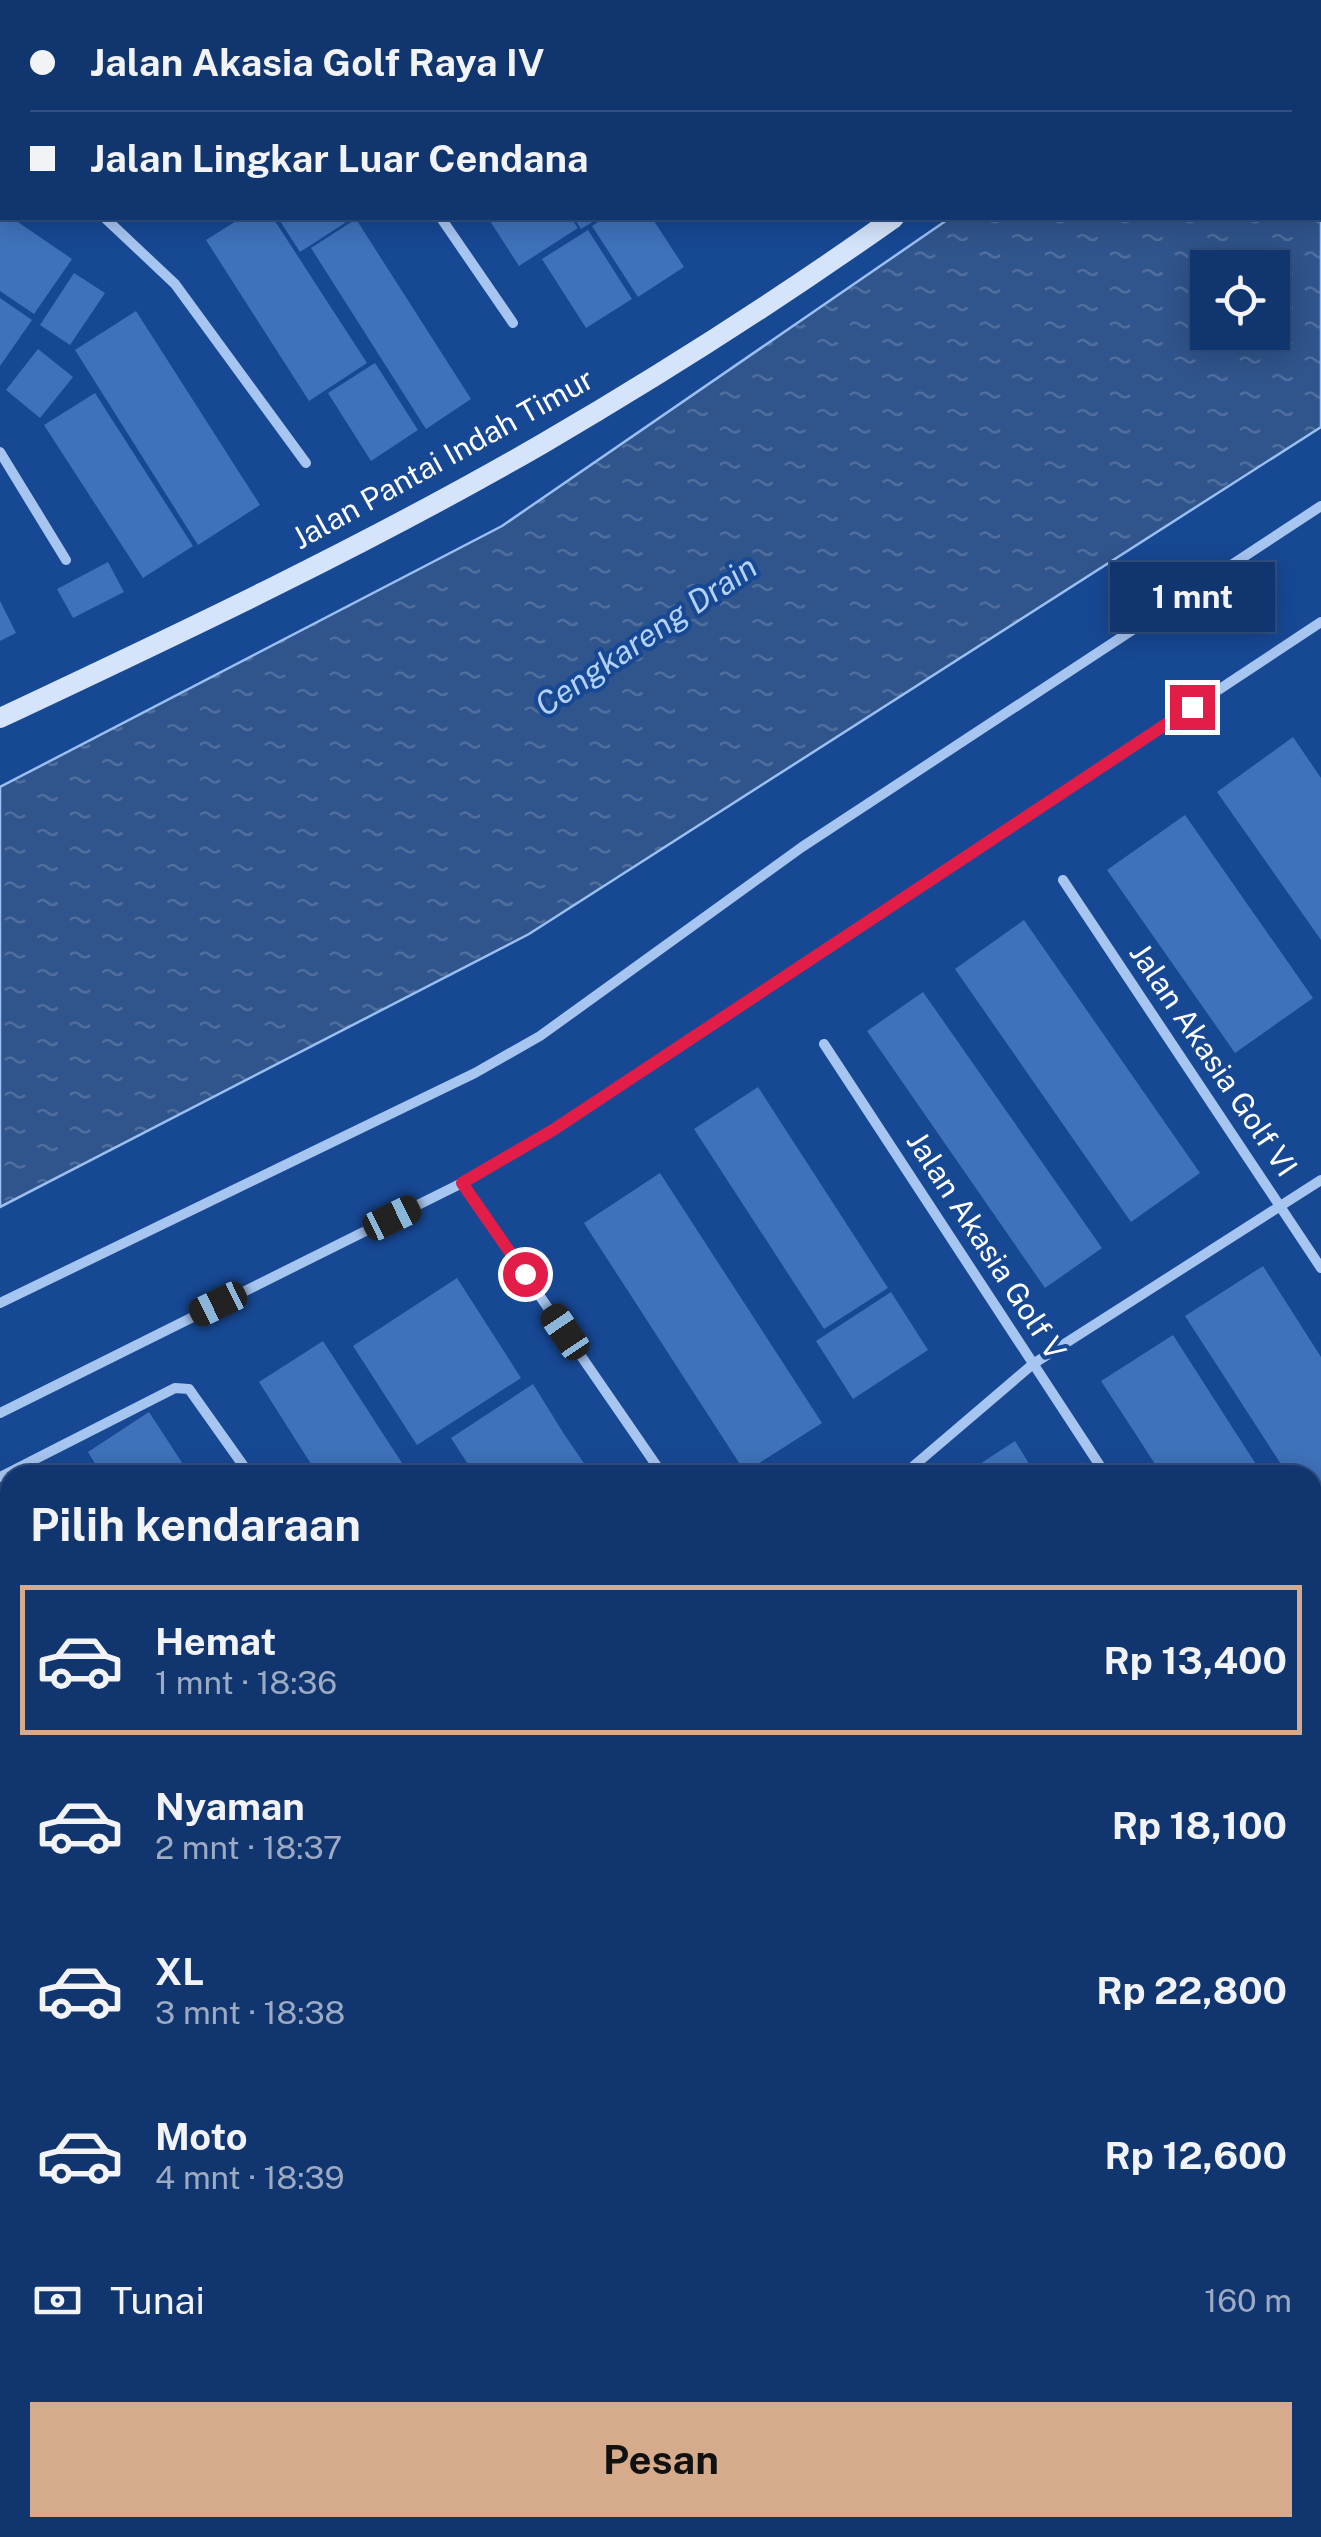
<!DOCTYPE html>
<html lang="id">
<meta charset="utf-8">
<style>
:root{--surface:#11366f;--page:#1e4177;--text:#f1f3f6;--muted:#9cabc3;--line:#305082;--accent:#d6ab8b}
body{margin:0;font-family:"Public Sans",sans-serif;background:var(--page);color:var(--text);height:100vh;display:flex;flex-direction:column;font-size:38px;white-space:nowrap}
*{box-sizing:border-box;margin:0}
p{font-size:32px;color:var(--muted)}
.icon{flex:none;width:55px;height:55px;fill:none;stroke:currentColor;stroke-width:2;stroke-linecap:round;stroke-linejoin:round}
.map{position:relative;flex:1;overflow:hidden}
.panel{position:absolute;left:0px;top:1465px;width:1322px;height:1072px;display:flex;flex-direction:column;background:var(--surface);border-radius:30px 30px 0 0;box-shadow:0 5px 25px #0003,0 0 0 2px var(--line)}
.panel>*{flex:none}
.hud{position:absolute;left:0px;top:0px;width:1322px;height:220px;box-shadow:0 5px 25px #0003,0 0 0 2px var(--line);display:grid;align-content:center;height:220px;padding:0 30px;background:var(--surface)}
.buttons{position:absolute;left:1190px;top:250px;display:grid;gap:20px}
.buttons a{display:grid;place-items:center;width:100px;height:100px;border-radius:0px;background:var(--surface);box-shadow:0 5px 25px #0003,0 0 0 2px var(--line);font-size:50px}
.end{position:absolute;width:45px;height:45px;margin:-22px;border:12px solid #e11d48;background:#fff;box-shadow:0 0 0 5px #fff}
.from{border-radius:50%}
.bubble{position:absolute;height:70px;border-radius:0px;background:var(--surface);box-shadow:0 5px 25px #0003,0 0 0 2px var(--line);font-size:32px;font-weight:700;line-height:70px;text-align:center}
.car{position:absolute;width:30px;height:60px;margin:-30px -15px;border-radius:12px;box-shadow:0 0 8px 2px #0007;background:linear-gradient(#222 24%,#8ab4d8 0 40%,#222 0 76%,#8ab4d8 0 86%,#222 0)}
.hud b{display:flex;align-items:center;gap:35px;height:95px;font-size:38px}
.hud b+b{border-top:2px solid var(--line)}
.hud i{width:25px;height:25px;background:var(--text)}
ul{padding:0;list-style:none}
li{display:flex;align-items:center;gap:30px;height:150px;margin:0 20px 15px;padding:0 10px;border:5px solid transparent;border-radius:0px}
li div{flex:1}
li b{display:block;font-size:38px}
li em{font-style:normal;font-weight:700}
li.active{border-color:var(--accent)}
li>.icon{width:90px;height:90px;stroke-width:1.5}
h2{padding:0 30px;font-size:45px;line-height:120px}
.pay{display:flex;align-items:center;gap:25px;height:110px;padding:0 30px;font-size:38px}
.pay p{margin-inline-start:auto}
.button{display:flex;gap:20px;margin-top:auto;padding:20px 30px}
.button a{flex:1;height:115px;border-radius:0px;background:var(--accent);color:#111;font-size:40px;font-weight:700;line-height:115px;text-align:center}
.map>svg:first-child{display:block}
</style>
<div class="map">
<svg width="1321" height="2537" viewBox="0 0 1321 2537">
<defs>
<pattern id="water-ripples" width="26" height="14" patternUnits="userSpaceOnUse" patternTransform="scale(2.5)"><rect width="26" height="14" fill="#30548c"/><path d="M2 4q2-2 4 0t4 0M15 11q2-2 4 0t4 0" fill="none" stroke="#4f6e9d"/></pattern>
</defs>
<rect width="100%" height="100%" fill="#174894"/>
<path fill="url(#water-ripples)" stroke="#9abff3" stroke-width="2.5" fill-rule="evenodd" d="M1266 0H1321V427L529 934 0 1207V787L502 526 950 218H1320V2H1262ZM1208 268H1272V332H1208Z"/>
<g fill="#3f72bb">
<path d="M0 218H12L72 259 34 314 0 291Z"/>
<path d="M241 218H273L367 363 309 401 206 240Z"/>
<path d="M278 218H341L345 223 300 252Z"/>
<path d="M488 218H571L578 228 519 266Z"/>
<path d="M574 218H599L581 229Z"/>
<path d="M604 218H652L684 267 638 297 592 226Z"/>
<path d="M356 219 471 399 426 429 311 248Z"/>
<path d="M588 230 632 299 586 328 542 259Z"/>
<path d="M74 273 105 293 70 345 40 325Z"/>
<path d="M0 298 32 320 0 366Z"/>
<path d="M136 311 260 505 198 545 75 350Z"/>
<path d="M38 349 73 377 40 418 6 390Z"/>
<path d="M375 363 418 430 371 461 328 393Z"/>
<path d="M95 393 193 546 143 578 44 425Z"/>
<path d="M108 562 124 592 73 618 57 589Z"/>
<path d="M0 601 16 633 0 641Z"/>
<path d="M1293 737 1321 778V940L1217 792Z"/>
<path d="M1185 815 1313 998 1235 1053 1107 870Z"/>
<path d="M1024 920 1200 1173 1131 1222 955 969Z"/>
<path d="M923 992 1102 1248 1045 1288 867 1031Z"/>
<path d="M758 1087 888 1288 824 1329 694 1129Z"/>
<path d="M660 1173 822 1423 745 1472 584 1223Z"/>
<path d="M1263 1266 1321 1357V1527L1312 1513V1475H1288L1185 1316Z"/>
<path d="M457 1278 521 1378 417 1445 353 1346Z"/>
<path d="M891 1292 928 1350 853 1399 816 1341Z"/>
<path d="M1173 1335 1232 1427 1263 1475H1162L1135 1433 1101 1381Z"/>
<path d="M323 1341 385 1437 410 1475H318L259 1382Z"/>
<path d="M533 1384 564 1434 592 1475H475L451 1438Z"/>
<path d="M149 1412 190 1475H102L88 1452Z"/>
<path d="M1015 1441 1036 1475H963Z"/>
<path d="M1312 1551 1321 1564V1722L1312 1708Z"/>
<path d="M0 1729 10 1744V1875L0 1860Z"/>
<path d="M1312 1905 1321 1918V2051L1312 2038Z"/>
<path d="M0 1920 10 1936V1982L0 1988Z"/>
<path d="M1321 2064V2090L1312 2077V2070Z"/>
<path d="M1321 2117V2225L1312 2230V2122Z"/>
<path d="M0 2345 10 2360 0 2366Z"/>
<path d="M8 2365 10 2426 0 2433V2371Z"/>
<path d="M10 2430V2474L0 2480V2437Z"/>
<path d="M32 2528H108L94 2537H38Z"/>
<path d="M258 2528H382L388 2537H264Z"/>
<path d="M400 2528H520L528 2537H403Z"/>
<path d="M647 2528H741L748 2537H653Z"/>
<path d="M760 2528H837L823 2537H766Z"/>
<path d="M1146 2528 1155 2537H1132Z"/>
</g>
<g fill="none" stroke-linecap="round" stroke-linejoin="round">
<g stroke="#a7c5f1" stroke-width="10">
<path d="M240 0 243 2"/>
<path d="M591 0 592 2"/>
<path d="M866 0 867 2"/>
<path d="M0 138 2 140"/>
<path d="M105 218 175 284 306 463"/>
<path d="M441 218 513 323"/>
<path d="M0 452 66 560"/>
<path d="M1063 880 1321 1268"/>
<path d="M824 1044 1106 1475"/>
<path d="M462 1183 663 1475"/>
<path d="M0 1303 475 1073 540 1036 802 847 1321 506"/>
<path d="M0 1413 462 1183 553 1130 1321 622"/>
<path d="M903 1475 1033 1364 1321 1180"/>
<path d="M0 1477 175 1388 189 1389 250 1475"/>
<path d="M0 1628 10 1642"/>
<path d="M1312 1790 1321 1803"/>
<path d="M0 2056 10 2049"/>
<path d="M0 2223 10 2239"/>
<path d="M1312 2268 1321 2263"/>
<path d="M1312 2309 1321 2313"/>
<path d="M1312 2454 1321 2450"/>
<path d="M198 2528 204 2537"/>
<path d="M606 2528 612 2537"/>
<path d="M950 2528 957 2537"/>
<path d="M921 2537 935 2528"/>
</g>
<g stroke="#d5e4fb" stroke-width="20">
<path d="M1197 2 1200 0"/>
<path d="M0 718C183 632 367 545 542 444 662 374 781 298 894 218"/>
</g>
</g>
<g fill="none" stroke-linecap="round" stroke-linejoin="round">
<path stroke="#e11d48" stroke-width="12" d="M525 1274 462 1183 553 1130 1192 707"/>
</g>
<g text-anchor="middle" stroke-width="8" stroke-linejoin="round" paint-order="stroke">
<g font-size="30" fill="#fff" stroke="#174894">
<text transform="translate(443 459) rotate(-29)" y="10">Jalan Pantai Indah Timur</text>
<text transform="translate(1213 1060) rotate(56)" y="10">Jalan Akasia Golf VI</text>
<text transform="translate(986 1246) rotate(57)" y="10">Jalan Akasia Golf V</text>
</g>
<g font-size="32" font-style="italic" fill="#b3d0f7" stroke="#174894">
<text transform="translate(646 636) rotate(-34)" y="11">Cengkareng Drain</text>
</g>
</g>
</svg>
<div class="buttons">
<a><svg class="icon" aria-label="locate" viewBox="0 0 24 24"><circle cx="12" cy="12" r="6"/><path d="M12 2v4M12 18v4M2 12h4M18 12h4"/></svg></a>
</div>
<i class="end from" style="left:525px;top:1274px"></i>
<i class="end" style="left:1192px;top:707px"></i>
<div class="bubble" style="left:1110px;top:562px;width:165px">1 mnt</div>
<i class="car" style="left:392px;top:1218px;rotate:64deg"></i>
<i class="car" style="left:218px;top:1304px;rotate:244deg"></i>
<i class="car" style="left:565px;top:1332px;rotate:326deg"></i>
<div class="hud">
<b><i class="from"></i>Jalan Akasia Golf Raya IV</b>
<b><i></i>Jalan Lingkar Luar Cendana</b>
</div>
<section class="panel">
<h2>Pilih kendaraan</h2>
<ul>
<li class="active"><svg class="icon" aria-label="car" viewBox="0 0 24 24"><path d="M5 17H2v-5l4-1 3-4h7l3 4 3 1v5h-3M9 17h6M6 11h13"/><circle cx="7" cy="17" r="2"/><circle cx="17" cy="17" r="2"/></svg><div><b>Hemat</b><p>1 mnt · 18:36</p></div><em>Rp 13,400</em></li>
<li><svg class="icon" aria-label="car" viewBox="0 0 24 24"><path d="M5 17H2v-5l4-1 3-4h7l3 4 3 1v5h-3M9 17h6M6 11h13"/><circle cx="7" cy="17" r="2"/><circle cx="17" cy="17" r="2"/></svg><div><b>Nyaman</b><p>2 mnt · 18:37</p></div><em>Rp 18,100</em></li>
<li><svg class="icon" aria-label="car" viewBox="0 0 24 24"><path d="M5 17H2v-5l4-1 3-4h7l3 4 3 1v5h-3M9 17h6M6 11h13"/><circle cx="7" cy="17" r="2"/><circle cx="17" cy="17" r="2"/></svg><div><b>XL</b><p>3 mnt · 18:38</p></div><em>Rp 22,800</em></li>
<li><svg class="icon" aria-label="car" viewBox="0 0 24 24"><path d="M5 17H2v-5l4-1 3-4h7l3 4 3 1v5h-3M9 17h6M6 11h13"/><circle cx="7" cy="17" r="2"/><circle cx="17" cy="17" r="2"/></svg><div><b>Moto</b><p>4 mnt · 18:39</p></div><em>Rp 12,600</em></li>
</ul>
<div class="pay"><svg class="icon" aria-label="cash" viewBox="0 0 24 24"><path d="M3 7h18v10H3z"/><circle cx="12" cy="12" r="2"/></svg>Tunai<p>160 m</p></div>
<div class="button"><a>Pesan</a></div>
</section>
</div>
